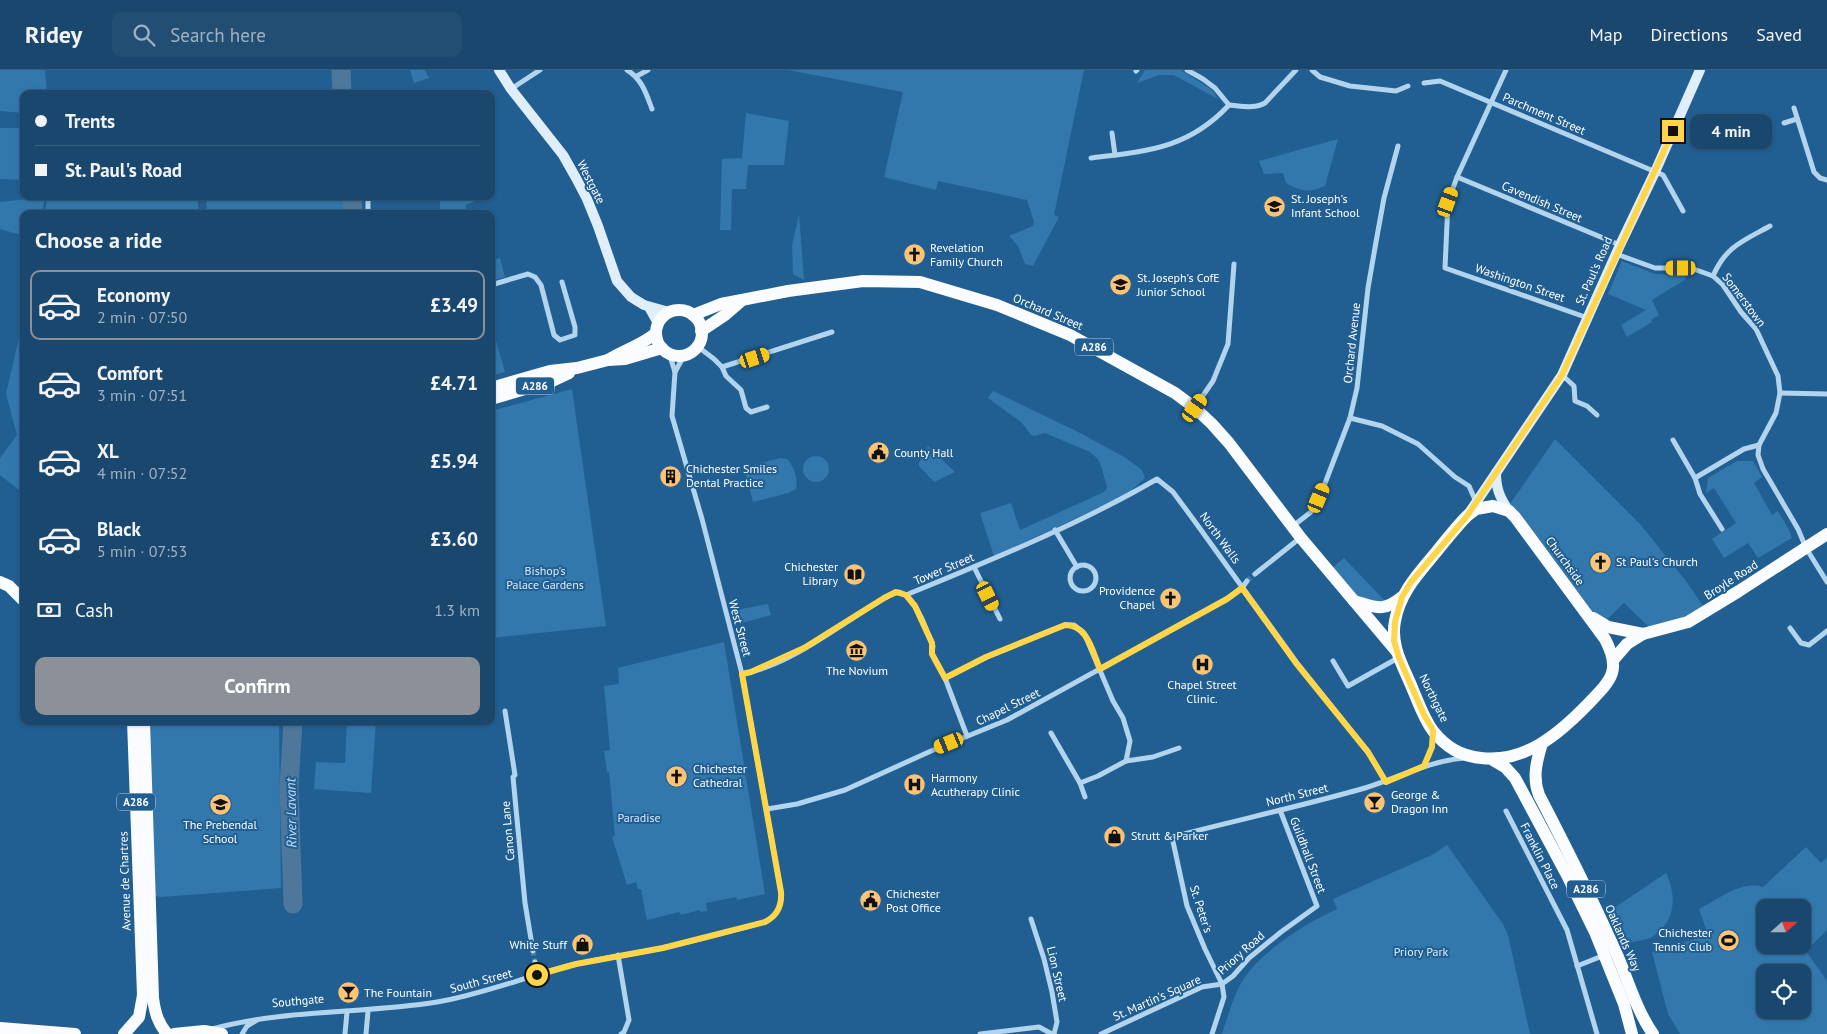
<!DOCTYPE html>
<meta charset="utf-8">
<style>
:root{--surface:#19476e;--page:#224e73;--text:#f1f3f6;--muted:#9fb2c2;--line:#375f81;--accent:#8c9099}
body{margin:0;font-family:"PT Sans",sans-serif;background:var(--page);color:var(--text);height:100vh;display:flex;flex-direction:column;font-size:19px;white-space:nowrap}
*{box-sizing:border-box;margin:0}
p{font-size:16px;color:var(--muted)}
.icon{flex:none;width:28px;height:28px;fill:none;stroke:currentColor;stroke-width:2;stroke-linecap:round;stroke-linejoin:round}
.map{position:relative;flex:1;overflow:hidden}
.side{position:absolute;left:20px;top:140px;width:475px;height:515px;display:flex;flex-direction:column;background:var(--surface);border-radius:10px;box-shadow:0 1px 4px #0004,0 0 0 1px var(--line)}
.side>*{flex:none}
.top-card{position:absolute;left:20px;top:20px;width:475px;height:110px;border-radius:10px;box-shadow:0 1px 4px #0004,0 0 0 1px var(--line);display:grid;align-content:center;height:110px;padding:0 15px;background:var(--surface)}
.needle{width:32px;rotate:69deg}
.tools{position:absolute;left:1756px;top:829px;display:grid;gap:10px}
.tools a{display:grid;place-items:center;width:55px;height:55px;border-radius:10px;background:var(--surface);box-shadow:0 1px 4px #0004,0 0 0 1px var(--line);font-size:25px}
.end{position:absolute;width:22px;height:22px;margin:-11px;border:6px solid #ffd54a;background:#111;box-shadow:0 0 0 2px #111}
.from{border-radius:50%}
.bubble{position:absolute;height:35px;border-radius:10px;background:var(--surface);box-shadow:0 1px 4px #0004,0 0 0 1px var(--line);font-size:16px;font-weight:800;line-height:35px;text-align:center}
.car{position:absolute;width:15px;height:30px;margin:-15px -8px;border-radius:6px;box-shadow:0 0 4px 1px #0007;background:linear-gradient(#f5c518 24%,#345 0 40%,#f5c518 0 76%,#345 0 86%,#f5c518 0)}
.top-card b{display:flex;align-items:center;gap:18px;height:48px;font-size:19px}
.top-card b+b{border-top:1px solid var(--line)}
.top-card i{width:12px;height:12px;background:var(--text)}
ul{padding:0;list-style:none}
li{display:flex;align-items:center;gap:15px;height:70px;margin:0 10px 8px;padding:0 5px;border:2px solid transparent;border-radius:10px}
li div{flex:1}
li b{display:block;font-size:19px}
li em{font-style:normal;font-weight:800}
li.current{border-color:var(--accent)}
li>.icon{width:45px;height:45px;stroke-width:1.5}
h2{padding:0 15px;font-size:22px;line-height:60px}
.pay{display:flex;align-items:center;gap:12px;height:55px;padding:0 15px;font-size:19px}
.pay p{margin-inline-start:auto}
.primary-button{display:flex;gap:10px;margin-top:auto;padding:10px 15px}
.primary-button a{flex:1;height:58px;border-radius:10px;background:var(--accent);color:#fff;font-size:20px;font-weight:800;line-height:58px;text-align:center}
header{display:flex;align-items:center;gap:30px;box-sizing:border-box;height:70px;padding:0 25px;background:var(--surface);border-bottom:1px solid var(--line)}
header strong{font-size:24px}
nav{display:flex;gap:28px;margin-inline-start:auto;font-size:18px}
.search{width:350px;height:45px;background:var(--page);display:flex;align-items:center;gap:12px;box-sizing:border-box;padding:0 18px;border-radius:10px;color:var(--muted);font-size:19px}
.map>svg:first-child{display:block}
</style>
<header>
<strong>Ridey</strong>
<div class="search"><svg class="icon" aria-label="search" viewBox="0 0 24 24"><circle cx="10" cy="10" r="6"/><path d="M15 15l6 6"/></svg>Search here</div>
<nav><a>Map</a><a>Directions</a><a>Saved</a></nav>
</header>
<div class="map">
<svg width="1827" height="964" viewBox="0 0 1827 964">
<rect width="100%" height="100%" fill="#215f92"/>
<g fill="#3278ad" fill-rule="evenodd">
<path d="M0 0H45L47 24H24V43L0 41Z"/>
<path d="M410 0H425L429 8 414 13Z"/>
<path d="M788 0H1084L1054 145 1059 147 1033 196 1025 194 1018 176 1009 166 1033 156 1034 152 1027 130 938 111 936 120 884 107 903 22Z"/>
<path d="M1145 0H1181L1212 20 1218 29 1174 5H1159L1137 13Z"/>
<path d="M746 43 789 51 784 95H748L746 119H732L731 160H720L722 89 742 88Z"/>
<path d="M0 58H24V110L0 109Z"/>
<path d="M1338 69 1325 116C1309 123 1302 122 1286 113L1283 103 1264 104 1259 91Z"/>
<path d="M93 126H197L199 144H45L47 127Z"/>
<path d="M206 126H360L362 144H207Z"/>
<path d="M440 126H480L481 129 465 135 468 144H440Z"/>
<path d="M45 127 42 144H24V166L0 159V132Z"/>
<path d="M799 144 804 210 793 204 792 176Z"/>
<path d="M500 188 505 207 491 211V191Z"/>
<path d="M1622 191 1655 204 1685 205 1686 209 1652 230 1659 245 1651 250 1652 252 1627 267 1621 255 1646 240 1608 224Z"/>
<path d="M24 246V424L0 405V388L17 365 6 324Z"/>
<path d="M491 253 505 302 491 306Z"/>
<path d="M572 319 606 556 491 568V341Z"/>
<path d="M993 321 1080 363 1126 388 1142 400 1145 408 1125 426 994 486 980 443 1011 433 1020 460 1102 423 1106 420 1107 417 1101 396 1098 389 1090 382 1045 363 1034 366 1031 365 1022 353 988 328Z"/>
<path d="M1555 369 1640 454 1686 511 1703 536 1685 549 1649 557 1624 533 1604 552 1596 547 1510 434Z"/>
<path d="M928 376 955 402 934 412 919 396V393Z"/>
<circle cx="816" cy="399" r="13"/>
<path d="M780 388 787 389C794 396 798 409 796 419L788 423 753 432 744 398Z"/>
<path d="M1737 391H1753L1762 407 1754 413 1772 445 1778 441 1789 460 1792 468 1758 488 1748 473 1724 488 1712 469 1736 453 1714 418 1706 423 1708 408Z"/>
<path d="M1344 488 1386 532 1357 529 1332 498Z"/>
<path d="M768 534 771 545 742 553 736 540Z"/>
<path d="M724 572 765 824 737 830 736 827 706 833 707 841 700 842V840L681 845 679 842 647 850 641 819H638L636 812 627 815 612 767 615 766 609 702H607L604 681 610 680 604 616 619 614 618 598Z"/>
<path d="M150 651H279L281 818 161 827 151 825Z"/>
<path d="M347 651H376L371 723 314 719 316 692 345 693Z"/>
<path d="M1447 775 1503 854 1508 865 1530 964H1222C1227 948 1232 932 1239 917 1256 884 1304 854 1337 839L1333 829 1432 785Z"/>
<path d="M1806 777 1821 793 1827 787V860L1806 881 1827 911V964H1680L1668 944 1652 882 1708 865 1699 839C1719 829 1741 810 1763 817ZM1765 838H1802V875H1765ZM1765 902H1802V940H1765Z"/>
<path d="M1666 803C1677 826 1676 852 1652 867 1646 870 1636 871 1629 873L1614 838Z"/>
</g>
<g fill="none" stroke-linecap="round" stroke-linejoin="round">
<path stroke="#a7d0ee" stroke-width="3" d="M290 833 293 834"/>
<g stroke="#4d789b" stroke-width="19">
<path d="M341 0 342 24"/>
<path d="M352 126 353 144"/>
<path d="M293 651 289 717 293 834"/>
</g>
<g stroke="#4277a2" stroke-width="5" stroke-dasharray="5 2.5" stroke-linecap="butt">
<path d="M1247 511 1255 504"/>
<path d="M533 881 535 892"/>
</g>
<g stroke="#b3d4ed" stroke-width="5">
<path d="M627 0C642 9 646 23 652 39"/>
<path d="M1187 0 1203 9 1215 18 1229 35"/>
<path d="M1312 0 1320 7 1350 16 1396 21 1408 16"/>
<path d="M1506 0 1457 107 1448 132 1445 198 1588 248"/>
<path d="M1136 1 1137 0"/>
<path d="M637 6 648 0"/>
<path d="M1424 13 1440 11 1663 105 1683 141"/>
<path d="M511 19 540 0"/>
<path d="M1794 38 1814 102 1820 108 1827 110"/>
<path d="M1784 53 1797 49"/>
<path d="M1112 63 1115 85"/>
<path d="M1091 88C1147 81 1188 79 1229 35 1242 36 1255 39 1265 33L1296 0"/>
<path d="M1457 107 1620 175"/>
<path d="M368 144V131L371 126"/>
<path d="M1616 184 1655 198H1691L1713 206 1723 215 1741 242 1756 259 1778 306 1780 323 1776 343 1759 375 1758 385 1763 399 1798 459 1806 478 1827 512"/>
<path d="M1713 206C1726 176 1743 171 1770 156"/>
<path d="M491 215 528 204 535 207 541 215 554 265 560 270 575 265V257L562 212"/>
<path d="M697 276 714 289 722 297 726 306 741 320 746 338 751 342 767 337"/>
<path d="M722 297 832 262"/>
<path d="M675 302 685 284"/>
<path d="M1562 305 1574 316 1575 331 1587 336 1597 345"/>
<path d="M1780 323 1827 324"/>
<path d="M1195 337 1213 311 1228 274 1234 194"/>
<path d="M1350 348 1382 356 1418 374 1455 407 1469 416 1476 432"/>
<path d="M1673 370 1695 408 1700 424 1722 459"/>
<path d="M1695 408 1744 379 1759 375"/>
<path d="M1293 456 1311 442 1319 429 1350 348 1357 318 1368 218 1376 172 1384 128 1398 76"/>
<path d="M1055 460 1077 497"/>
<circle cx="1083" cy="508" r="13"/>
<path d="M974 497 1000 549"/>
<path d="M1255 504 1300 468"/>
<path d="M906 525 915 536 922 549 933 576 932 584 945 608 967 666"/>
<path d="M1790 558 1801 573 1809 575 1827 561"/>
<path d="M1333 591 1348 616 1398 588"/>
<path d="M742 604C793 595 845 550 890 525L899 522 906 525C991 490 1078 455 1157 409L1173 422 1193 449 1297 593 1368 682 1386 712"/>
<path d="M945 608 987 587 1065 555H1074L1084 563 1113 631 1123 648 1130 671 1126 691"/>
<path d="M505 641 515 705 513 707 525 833 533 881"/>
<path d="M1051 663 1080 713 1085 727"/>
<path d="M1424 696 1432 677 1433 666"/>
<path d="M1080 713 1098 706 1126 691 1153 687 1179 678"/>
<path d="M767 739 797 734 845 720 931 681 1007 650 1227 529 1242 518 1247 511"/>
<path d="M1506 741 1567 860 1597 964"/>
<path d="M1031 849 1044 889 1052 922 1057 952 1054 964"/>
<path d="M618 885 629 950 624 962 621 964"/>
<path d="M535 892 537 905"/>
<path d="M1577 896 1605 885"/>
<path d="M212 959C285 939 363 944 437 932 485 924 529 905 576 894 605 888 633 884 662 878 697 871 731 861 765 852 777 846 782 835 781 822L742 604 702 449 672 346 675 302 669 283"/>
<path d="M242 964 247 956 257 950"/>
<path d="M345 964 347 942"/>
<path d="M366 964 368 941"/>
<path d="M980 964 1039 957 1052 964"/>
<path d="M1101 964 1202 917 1222 914 1233 906 1249 888 1281 862 1317 836 1280 740"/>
<path d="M1212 964 1224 927 1222 914 1205 879 1187 836 1172 767C1237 750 1302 736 1365 718 1398 708 1429 691 1464 688"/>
</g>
<g stroke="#dfeefa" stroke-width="10">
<path d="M499 0 511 19 563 85 576 108 587 129 598 156 617 211 631 227 644 235 669 242"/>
<path d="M649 237 658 253"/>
<path d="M1496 403C1496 419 1500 428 1509 441"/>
<path d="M1469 443 1562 305 1620 175 1655 102 1700 0"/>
</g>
<g stroke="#fafcff" stroke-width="12">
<circle cx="679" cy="263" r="23"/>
<path d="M693 245 721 234 788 221 863 211 920 212 997 235 1070 265 1175 323 1195 338 1212 354 1229 373 1301 468 1397 582"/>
<path d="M701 261 725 245 740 232"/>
<path d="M608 290C624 280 642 275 656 263"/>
<path d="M491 318 550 301 577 298 608 290 625 289 662 278"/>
<path d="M491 329 552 311 569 303"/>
<path d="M1493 436 1509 441 1515 447 1605 569C1622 601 1611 610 1588 634 1559 664 1525 693 1481 688 1460 686 1446 677 1433 661 1424 649 1419 634 1413 620 1404 597 1390 577 1395 551 1400 522 1419 503 1437 481 1447 469 1456 457 1467 446L1476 439Z"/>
<path d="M0 512 9 516 24 531"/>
<path d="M1354 531C1376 537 1382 543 1402 527"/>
<path d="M1593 548 1608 557 1643 564"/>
<path d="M1614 589 1627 574 1643 564 1688 552 1739 521 1827 464"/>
<path d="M144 651 153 928C155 943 158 953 167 964"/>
<path d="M1542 673C1537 690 1532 707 1539 725 1567 779 1594 832 1618 887 1629 913 1637 941 1653 964"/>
<path d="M1493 690 1505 697 1515 708 1568 807 1595 862 1624 934 1632 964"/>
<path d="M0 958 75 964"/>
<path d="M124 964 139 947 143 925 133 651"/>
<path d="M174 964 204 961 222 964"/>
</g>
</g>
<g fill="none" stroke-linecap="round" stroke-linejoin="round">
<path stroke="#ffd54a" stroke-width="6" d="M537 905 576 894 663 878 765 852C777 846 782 835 781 822L742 604 751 602 804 578 884 528 896 522 906 525 915 536 932 573V584L945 608 986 587 1065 555C1088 555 1092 581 1100 599L1227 529 1242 518 1296 593 1368 682 1386 712 1424 696 1432 677 1433 660 1424 645 1399 588 1394 571 1395 552 1402 527 1411 512 1467 446 1562 305 1673 61"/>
</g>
<defs>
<symbol id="school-disc" viewBox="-11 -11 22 22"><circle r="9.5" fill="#f9c475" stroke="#215f92"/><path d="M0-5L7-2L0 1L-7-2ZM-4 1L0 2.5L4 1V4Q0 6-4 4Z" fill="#111"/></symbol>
<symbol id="church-disc" viewBox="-11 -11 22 22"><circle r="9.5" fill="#f9c475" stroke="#215f92"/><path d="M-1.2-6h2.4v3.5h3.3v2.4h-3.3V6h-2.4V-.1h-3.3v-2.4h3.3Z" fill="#111"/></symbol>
<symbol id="civic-disc" viewBox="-11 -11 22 22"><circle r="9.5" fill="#f9c475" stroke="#215f92"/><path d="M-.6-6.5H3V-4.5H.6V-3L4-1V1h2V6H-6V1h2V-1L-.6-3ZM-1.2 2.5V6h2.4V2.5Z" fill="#111"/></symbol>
<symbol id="building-disc" viewBox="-11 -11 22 22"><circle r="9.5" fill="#f9c475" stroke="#215f92"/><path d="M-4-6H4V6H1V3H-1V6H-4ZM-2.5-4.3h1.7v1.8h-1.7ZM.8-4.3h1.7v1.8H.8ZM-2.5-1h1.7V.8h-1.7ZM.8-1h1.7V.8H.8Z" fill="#111"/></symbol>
<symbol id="library-disc" viewBox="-11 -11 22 22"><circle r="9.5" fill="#f9c475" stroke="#215f92"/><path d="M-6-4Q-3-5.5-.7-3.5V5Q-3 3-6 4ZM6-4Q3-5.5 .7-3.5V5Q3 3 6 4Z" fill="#111"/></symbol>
<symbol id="museum-disc" viewBox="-11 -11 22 22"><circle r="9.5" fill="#f9c475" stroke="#215f92"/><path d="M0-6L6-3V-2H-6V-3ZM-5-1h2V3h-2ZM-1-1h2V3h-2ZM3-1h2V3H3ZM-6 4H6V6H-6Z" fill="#111"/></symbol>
<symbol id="hospital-disc" viewBox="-11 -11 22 22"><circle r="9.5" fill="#f9c475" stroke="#215f92"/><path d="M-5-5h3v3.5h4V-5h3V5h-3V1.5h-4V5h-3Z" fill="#111"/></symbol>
<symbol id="bar-disc" viewBox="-11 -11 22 22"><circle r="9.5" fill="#f9c475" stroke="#215f92"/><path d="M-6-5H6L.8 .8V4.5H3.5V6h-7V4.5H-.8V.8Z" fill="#111"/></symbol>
<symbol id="shop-disc" viewBox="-11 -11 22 22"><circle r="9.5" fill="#f9c475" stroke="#215f92"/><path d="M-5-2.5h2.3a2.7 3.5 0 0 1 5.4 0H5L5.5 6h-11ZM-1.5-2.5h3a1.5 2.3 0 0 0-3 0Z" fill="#111"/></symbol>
<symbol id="stadium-disc" viewBox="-11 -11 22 22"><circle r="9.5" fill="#f9c475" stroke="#215f92"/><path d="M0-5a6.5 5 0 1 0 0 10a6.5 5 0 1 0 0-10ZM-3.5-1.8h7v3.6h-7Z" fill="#111"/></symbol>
</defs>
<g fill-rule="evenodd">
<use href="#school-disc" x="1262" y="124" width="25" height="25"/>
<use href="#church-disc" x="902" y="172" width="25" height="25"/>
<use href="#school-disc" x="1108" y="202" width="25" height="25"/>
<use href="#civic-disc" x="866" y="370" width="25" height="25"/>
<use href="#building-disc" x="658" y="394" width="25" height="25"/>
<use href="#church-disc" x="1588" y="480" width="25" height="25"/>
<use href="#library-disc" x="842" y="492" width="25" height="25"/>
<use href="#church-disc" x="1158" y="516" width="25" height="25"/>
<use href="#museum-disc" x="844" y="568" width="25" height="25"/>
<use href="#hospital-disc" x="1190" y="582" width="25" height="25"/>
<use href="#church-disc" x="664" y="694" width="25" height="25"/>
<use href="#hospital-disc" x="902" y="702" width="25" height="25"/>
<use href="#bar-disc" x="1362" y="720" width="25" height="25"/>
<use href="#school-disc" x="208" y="722" width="25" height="25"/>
<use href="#shop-disc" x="1102" y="754" width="25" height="25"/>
<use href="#civic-disc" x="858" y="818" width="25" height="25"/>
<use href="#stadium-disc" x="1716" y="858" width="25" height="25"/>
<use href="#shop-disc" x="570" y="862" width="25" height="25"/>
<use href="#bar-disc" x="336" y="910" width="25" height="25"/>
</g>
<g text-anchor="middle" stroke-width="4" stroke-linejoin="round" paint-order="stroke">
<g fill="#215f92" stroke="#bccfde" stroke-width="1">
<rect x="1075" y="268.5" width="38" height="17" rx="4"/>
<rect x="516" y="307.5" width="38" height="17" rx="4"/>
<rect x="117" y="723.5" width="38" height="17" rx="4"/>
<rect x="1567" y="810.5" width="38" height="17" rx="4"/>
</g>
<g font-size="11" font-weight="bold" fill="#fff">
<text x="1094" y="281">A286</text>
<text x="535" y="320">A286</text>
<text x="136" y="736">A286</text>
<text x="1586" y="823">A286</text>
</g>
<g font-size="12" fill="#fff" stroke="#215f92">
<text transform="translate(1544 44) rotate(23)" y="4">Parchment Street</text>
<text transform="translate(591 112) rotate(63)" y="4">Westgate</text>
<text transform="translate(1542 132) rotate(23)" y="4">Cavendish Street</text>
<text transform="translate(1594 201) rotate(-66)" y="4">St. Paul's Road</text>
<text transform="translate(1520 213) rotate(19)" y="4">Washington Street</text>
<text transform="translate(1744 230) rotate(53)" y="4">Somerstown</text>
<text transform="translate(1048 242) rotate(23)" y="4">Orchard Street</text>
<text transform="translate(1352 273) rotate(-84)" y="4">Orchard Avenue</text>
<text transform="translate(1220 468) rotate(54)" y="4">North Walls</text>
<text transform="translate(1565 491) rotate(54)" y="4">Churchside</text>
<text transform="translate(944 499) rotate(-23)" y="4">Tower Street</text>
<text transform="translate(1731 510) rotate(-33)" y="4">Broyle Road</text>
<text transform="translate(740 558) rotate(75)" y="4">West Street</text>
<text transform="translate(1434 628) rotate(64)" y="4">Northgate</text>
<text transform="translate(1008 637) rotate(-26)" y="4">Chapel Street</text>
<text transform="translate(1297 725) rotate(-14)" y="4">North Street</text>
<text transform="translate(508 761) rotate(-95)" y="4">Canon Lane</text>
<text transform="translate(1308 785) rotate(69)" y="4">Guildhall Street</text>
<text transform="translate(1540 786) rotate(63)" y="4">Franklin Place</text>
<text transform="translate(125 811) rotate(-92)" y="4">Avenue de Chartres</text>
<text transform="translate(1201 839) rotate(72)" y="4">St. Peter's</text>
<text transform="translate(1623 868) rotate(66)" y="4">Oaklands Way</text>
<text transform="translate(1241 883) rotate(-42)" y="4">Priory Road</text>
<text transform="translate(1057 904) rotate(77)" y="4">Lion Street</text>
<text transform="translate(481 911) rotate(-15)" y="4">South Street</text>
<text transform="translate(1157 928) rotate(-24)" y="4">St. Martin's Square</text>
<text transform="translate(298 931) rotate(-5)" y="4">Southgate</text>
</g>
<g font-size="12" fill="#fff" stroke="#215f92" text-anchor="start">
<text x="1291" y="133">St. Joseph's<tspan x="1291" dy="14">Infant School</tspan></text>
<text x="930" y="182">Revelation<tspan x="930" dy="14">Family Church</tspan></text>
<text x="1137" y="212">St. Joseph's CofE<tspan x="1137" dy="14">Junior School</tspan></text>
<text x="894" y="387">County Hall</text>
<text x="686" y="403">Chichester Smiles<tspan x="686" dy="14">Dental Practice</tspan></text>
<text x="1616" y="496">St Paul's Church</text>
<text x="838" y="501" text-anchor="end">Chichester<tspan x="838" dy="14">Library</tspan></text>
<text x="1155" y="525" text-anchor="end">Providence<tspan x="1155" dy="14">Chapel</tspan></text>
<text x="857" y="605" text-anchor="middle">The Novium</text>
<text x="1202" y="619" text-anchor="middle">Chapel Street<tspan x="1202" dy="14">Clinic.</tspan></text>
<text x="693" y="703">Chichester<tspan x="693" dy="14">Cathedral</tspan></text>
<text x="931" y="712">Harmony<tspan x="931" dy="14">Acutherapy Clinic</tspan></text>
<text x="1391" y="729">George &amp;<tspan x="1391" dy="14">Dragon Inn</tspan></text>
<text x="220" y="759" text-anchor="middle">The Prebendal<tspan x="220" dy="14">School</tspan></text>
<text x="1131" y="770">Strutt &amp; Parker</text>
<text x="886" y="828">Chichester<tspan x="886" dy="14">Post Office</tspan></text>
<text x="1712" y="867" text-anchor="end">Chichester<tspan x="1712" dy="14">Tennis Club</tspan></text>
<text x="567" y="879" text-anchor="end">White Stuff</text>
<text x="364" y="927">The Fountain</text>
</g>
<g font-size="12" fill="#d9ebf9" stroke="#215f92">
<text x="545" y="505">Bishop's<tspan x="545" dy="14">Palace Gardens</tspan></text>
<text x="639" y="752">Paradise</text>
<text x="1421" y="886">Priory Park</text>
</g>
<g font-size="14" font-style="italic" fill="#c0ddf4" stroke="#215f92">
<text transform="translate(291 743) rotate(-91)" y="5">River Lavant</text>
</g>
</g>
</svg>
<div class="tools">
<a><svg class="needle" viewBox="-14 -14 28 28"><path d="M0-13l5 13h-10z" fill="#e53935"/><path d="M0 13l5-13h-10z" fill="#9fb2c2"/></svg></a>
<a><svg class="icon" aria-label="locate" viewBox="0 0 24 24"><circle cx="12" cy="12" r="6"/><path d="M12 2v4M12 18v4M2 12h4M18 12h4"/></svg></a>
</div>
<i class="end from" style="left:537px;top:905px"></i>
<i class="end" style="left:1673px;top:61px"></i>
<div class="bubble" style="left:1690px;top:44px;width:82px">4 min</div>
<i class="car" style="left:1448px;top:132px;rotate:20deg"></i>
<i class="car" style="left:1681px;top:198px;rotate:270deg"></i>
<i class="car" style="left:755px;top:288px;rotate:72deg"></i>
<i class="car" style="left:1195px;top:338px;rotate:36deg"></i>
<i class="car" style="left:1319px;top:428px;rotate:23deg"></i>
<i class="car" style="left:988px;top:526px;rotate:154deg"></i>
<i class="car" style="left:949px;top:673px;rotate:248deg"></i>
<div class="top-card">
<b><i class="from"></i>Trents</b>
<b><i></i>St. Paul's Road</b>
</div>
<section class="side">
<h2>Choose a ride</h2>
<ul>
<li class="current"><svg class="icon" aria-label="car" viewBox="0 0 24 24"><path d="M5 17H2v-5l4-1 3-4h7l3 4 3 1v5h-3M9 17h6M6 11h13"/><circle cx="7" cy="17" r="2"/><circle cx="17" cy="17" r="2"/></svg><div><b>Economy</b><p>2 min · 07:50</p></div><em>£3.49</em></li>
<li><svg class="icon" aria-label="car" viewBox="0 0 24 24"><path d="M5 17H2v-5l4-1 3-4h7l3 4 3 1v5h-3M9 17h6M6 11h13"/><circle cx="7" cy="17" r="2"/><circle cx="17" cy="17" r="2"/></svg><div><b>Comfort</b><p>3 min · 07:51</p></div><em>£4.71</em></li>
<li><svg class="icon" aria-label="car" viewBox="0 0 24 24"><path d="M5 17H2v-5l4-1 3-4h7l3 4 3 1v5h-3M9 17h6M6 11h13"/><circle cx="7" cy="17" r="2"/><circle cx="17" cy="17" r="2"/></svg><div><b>XL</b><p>4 min · 07:52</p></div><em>£5.94</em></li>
<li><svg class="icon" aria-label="car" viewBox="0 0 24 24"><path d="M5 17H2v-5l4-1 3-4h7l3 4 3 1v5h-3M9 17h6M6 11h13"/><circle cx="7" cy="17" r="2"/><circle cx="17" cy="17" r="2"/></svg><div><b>Black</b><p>5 min · 07:53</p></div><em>£3.60</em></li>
</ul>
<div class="pay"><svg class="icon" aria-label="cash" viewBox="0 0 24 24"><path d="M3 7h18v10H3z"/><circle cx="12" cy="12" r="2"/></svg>Cash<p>1.3 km</p></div>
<div class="primary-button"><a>Confirm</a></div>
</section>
</div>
